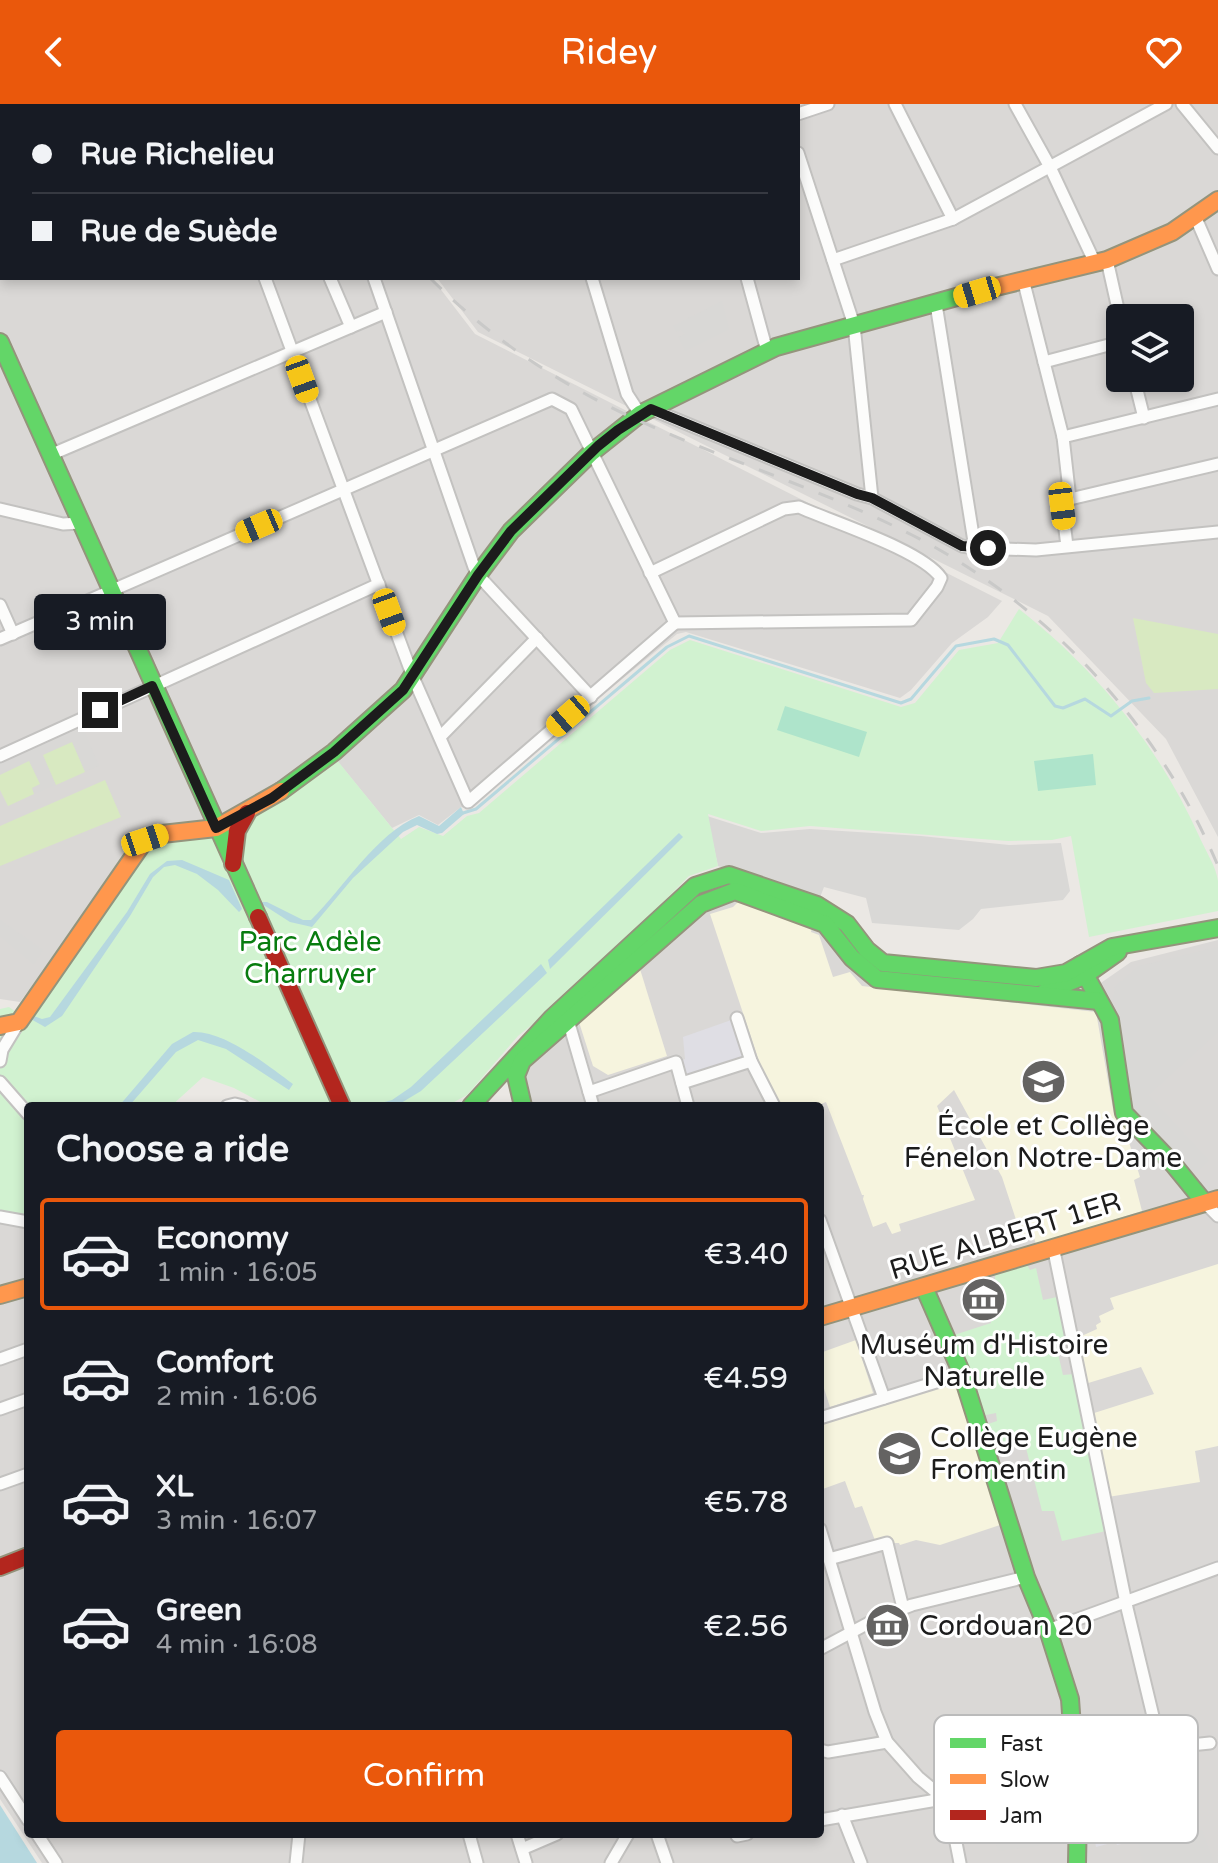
<!DOCTYPE html>
<meta charset="utf-8">
<style>
:root{--surface:#171b24;--page:#242831;--text:#f1f3f6;--muted:#9ea1a6;--line:#363941;--accent:#ea580c}
body{margin:0;font-family:"Varela Round",sans-serif;background:var(--page);color:var(--text);height:100vh;display:flex;flex-direction:column;font-size:30px;white-space:nowrap}
*{box-sizing:border-box;margin:0}
p{font-size:26px;color:var(--muted)}
.icon{flex:none;width:44px;height:44px;fill:none;stroke:currentColor;stroke-width:2;stroke-linecap:round;stroke-linejoin:round}
.map{position:relative;flex:1;overflow:hidden}
.details{position:absolute;left:24px;top:998px;width:800px;height:736px;display:flex;flex-direction:column;background:var(--surface);border-radius:8px;box-shadow:0 4px 12px #0003}
.details>*{flex:none}
.guide{position:absolute;left:0px;top:0px;width:800px;height:176px;box-shadow:0 4px 12px #0003;display:grid;align-content:center;height:176px;padding:0 32px;background:var(--surface)}
.fabs{position:absolute;left:1106px;top:200px;display:grid;gap:16px}
.fabs a{display:grid;place-items:center;width:88px;height:88px;border-radius:8px;background:var(--surface);box-shadow:0 4px 12px #0003;font-size:40px}
.end{position:absolute;width:36px;height:36px;margin:-18px;border:10px solid #1c1c1c;background:#fff;box-shadow:0 0 0 4px #fff}
.from{border-radius:50%}
.bubble{position:absolute;height:56px;border-radius:8px;background:var(--surface);box-shadow:0 4px 12px #0003;font-size:26px;font-weight:600;line-height:56px;text-align:center}
.car{position:absolute;width:24px;height:48px;margin:-24px -12px;border-radius:10px;box-shadow:0 0 6px 2px #0007;background:linear-gradient(#f5c518 24%,#345 0 40%,#f5c518 0 76%,#345 0 86%,#f5c518 0)}
.guide b{display:flex;align-items:center;gap:28px;height:76px;font-size:30px}
.guide b+b{border-top:2px solid var(--line)}
.guide i{width:20px;height:20px;background:var(--text)}
ul{padding:0;list-style:none}
li{display:flex;align-items:center;gap:24px;height:112px;margin:0 16px 12px;padding:0 16px;border:4px solid transparent;border-radius:8px}
li div{flex:1}
li b{display:block;font-size:30px}
li em{font-style:normal;font-weight:600}
li.active{border-color:var(--accent)}
li>.icon{width:72px;height:72px;stroke-width:1.5}
h2{padding:0 32px;font-size:36px;line-height:96px}
.button{display:flex;gap:16px;margin-top:auto;padding:16px 32px}
.button a{flex:1;height:92px;border-radius:8px;background:var(--accent);color:#fff;font-size:32px;font-weight:600;line-height:92px;text-align:center}
header{display:flex;justify-content:space-between;align-items:center;height:104px;padding:0 32px;background:var(--accent);color:#fff;font-size:36px;font-weight:600}
.map>svg:first-child{display:block}
</style>
<header><svg class="icon" aria-label="back" viewBox="0 0 24 24"><path d="M15 5l-7 7 7 7"/></svg>Ridey<svg class="icon" aria-label="heart" viewBox="0 0 24 24"><path d="M12 20l-8-8c-3-5 5-10 8-4 3-6 11-1 8 4z"/></svg></header>
<div class="map">
<svg width="1218" height="1759" viewBox="0 0 1218 1759">
<rect width="100%" height="100%" fill="#ebe8e4"/>
<g fill="#dad8d6" fill-rule="evenodd">
<path d="M0 0H23L2 2V174H432L475 230 1002 497 988 513 952 539 911 586 900 594 686 528 677 530 465 704 461 703 438 721 419 711 392 724 330 648 216 724 149 723 20 898 0 895Z"/>
<path d="M306 0H1218V733L1166 635 1048 512 478 228 437 174H798V2ZM1120 214H1180V274H1120Z"/>
<path d="M735 790 823 823 868 879 1072 899 1131 858 1218 836V1759H42L0 1695V1110L28 1116V1730H820V1002H530L523 961 699 806Z"/>
</g>
<g fill="#f6f4de">
<path d="M738 798 812 823 811 828 819 831 833 873 850 868 862 882 1096 908 1114 1011 1133 1033 1128 1035 1140 1073 1134 1076 1142 1107 1036 1140 1033 1131 1022 1134 1002 1073 954 986 937 1002 975 1096 899 1120 901 1127 892 1130 886 1118 873 1123 863 1095 864 1091H862L826 998 816 1002H778L766 978 710 810 733 803Z"/>
<path d="M639 862 667 952 608 971 593 962 578 915Z"/>
<path d="M1218 1160V1342L1195 1347 1200 1378 1108 1393 1091 1310 1154 1290 1141 1263 1085 1280V1266L1075 1235 1097 1225 1096 1221 1101 1218 1099 1212 1114 1205 1110 1194Z"/>
<path d="M856 1236 873 1289 830 1303 820 1272V1249Z"/>
<path d="M956 1278 1000 1421 940 1441 916 1436 900 1441 899 1439H876L862 1402 855 1404 845 1377 820 1386V1321Z"/>
</g>
<g fill="#d9d8d6">
<path d="M722 197 729 225 685 247 678 233 685 230 682 226 676 228 673 222Z"/>
<path d="M79 615 99 662 85 668 72 639 43 651 56 681 34 690 32 684 40 680 29 657 0 671V652Z"/>
<path d="M707 712 761 729 810 725 921 732 1009 741 1061 739 1070 787 1063 796 981 805 973 815 959 826 872 819 866 794 824 783 819 796 718 762Z"/>
<path d="M0 816 43 846 34 860 0 832Z"/>
<path d="M1218 843V928L1148 991 1209 1057 1188 1078 1124 1009 1110 916 1115 883 1139 862Z"/>
<path d="M1048 1671 1050 1678 1061 1677 1067 1738 998 1747 991 1709 1003 1706 1002 1699 1017 1688 1015 1680Z"/>
<path d="M1202 1726 1214 1759H1143L1135 1728Z"/>
</g>
<g fill="#d8e9c1">
<path d="M1133 514 1218 530V585L1154 589 1146 579Z"/>
<path d="M72 638 85 668 56 681 43 651Z"/>
<path d="M29 657 40 680 32 684 34 690 8 702 0 686V671Z"/>
<path d="M105 676 121 713 0 762V722Z"/>
</g>
<g fill="#d1f2d0">
<path d="M1019 505C1096 565 1159 643 1199 732 1205 746 1216 762 1218 777 1218 786 1218 797 1218 807L1089 833 1071 732 1052 736 1008 737 810 722 761 727 708 710 718 762 689 772 578 884 518 932 467 991 447 1002H268L234 984 203 973 171 1002H28V1114L0 1109V905L9 903 26 915 149 745 164 735 183 730 222 733 336 655 401 735 419 723 443 732 467 712 479 709 670 546 690 536 901 603 915 599 959 546 998 539Z"/>
<path d="M1026 1159 1030 1166 1036 1164 1043 1196 1057 1193 1066 1237 1056 1241 1063 1271 1074 1270 1106 1427 1062 1437 1054 1407H1042L1024 1336 993 1343 985 1321 997 1317 996 1309 981 1312 951 1232 991 1219 990 1214 1001 1209 990 1179 995 1177V1169Z"/>
</g>
<g fill="#aee4cb">
<path d="M785 602 867 628 859 653 777 626Z"/>
<path d="M1093 650 1096 681 1038 687 1034 657Z"/>
</g>
<g fill="#dfdee4">
<path d="M737 914 751 957 682 979 676 958 685 955 683 933Z"/>
<path d="M1127 1706 1130 1738 1117 1741 1115 1738 1096 1743 1095 1737 1101 1736 1098 1733 1099 1726 1091 1718 1087 1726V1708L1092 1715 1097 1707Z"/>
</g>
<g fill="#b6d8df">
<path d="M461 703 464 710 442 729 437 730 417 721 403 728 353 774 312 823 290 818 262 800 261 798H267L303 816H311C344 784 375 730 419 712L439 722Z"/>
<path d="M679 729 683 733 550 865 548 856Z"/>
<path d="M182 756 229 776 242 805 239 808 218 786 197 770 175 761 164 763 153 773 130 812 62 912 45 923 29 914 31 911 42 915 50 913 127 808 150 770 167 757Z"/>
<path d="M541 860 547 869 421 987 401 999 370 1002 392 996 411 983Z"/>
<path d="M193 928C225 927 267 961 293 980L289 986 226 945 198 936 176 948 129 1002H119L172 940Z"/>
<path d="M0 1701 37 1759H0Z"/>
</g>
<g fill="none" stroke-linecap="round" stroke-linejoin="round">
<path stroke="#b6d8df" stroke-width="3" d="M463 709 476 705 667 543 689 532 901 599 911 595 956 542 994 535 1008 541 1055 602 1063 604 1085 595 1111 612 1132 597 1149 594"/>
<defs>
<g id="street">
<path d="M200 0 201 2"/>
<path d="M540 0V2"/>
<path d="M782 0 783 2"/>
<path d="M895 0 953 115"/>
<path d="M1015 0 1050 63 1095 159"/>
<path d="M1182 0 1218 44"/>
<path d="M391 2 397 0"/>
<path d="M728 2 734 0"/>
<path d="M798 10 828 0"/>
<path d="M798 49 854 221 872 394"/>
<path d="M0 101 2 100"/>
<path d="M1195 112 1218 165"/>
<path d="M833 156 953 115 1166 0"/>
<path d="M1107 156 1120 214"/>
<path d="M265 174 413 573 468 698 675 519"/>
<path d="M330 174 351 223"/>
<path d="M374 174 474 463 478 471 591 593"/>
<path d="M592 174 627 290 640 310"/>
<path d="M747 174 767 247"/>
<path d="M1023 175 1063 333 1070 395 1062 402 1067 442"/>
<path d="M936 200 975 444"/>
<path d="M1044 258 1120 238"/>
<path d="M1134 274 1144 314"/>
<path d="M651 305 857 390 872 394 962 442 975 444 1036 446 1218 428"/>
<path d="M1063 333 1218 295"/>
<path d="M50 351 386 208"/>
<path d="M1070 395 1218 360"/>
<path d="M0 405 63 420 80 419"/>
<path d="M650 469 784 405 799 403C832 418 922 446 941 474L937 483 911 516 675 519"/>
<path d="M0 501 13 530"/>
<path d="M0 535 552 295 571 305 675 519"/>
<path d="M440 633 537 534"/>
<path d="M0 652 379 480"/>
<path d="M737 914 751 957 774 1002"/>
<path d="M568 916 593 1002"/>
<path d="M0 957 2 946 19 918"/>
<path d="M0 978 28 1010"/>
<path d="M682 979 751 957"/>
<path d="M589 988 676 958 688 1002"/>
<path d="M227 1002 235 1000 243 1002"/>
<path d="M1204 1098 1218 1112"/>
<path d="M0 1113 28 1118"/>
<path d="M820 1116 884 1294"/>
<path d="M1053 1142 1127 1504 1158 1633 1171 1643 1210 1639"/>
<path d="M0 1255 28 1245"/>
<path d="M0 1305 28 1295"/>
<path d="M820 1314 962 1270"/>
<path d="M0 1380 28 1370"/>
<path d="M820 1425 875 1608 887 1638 918 1673 948 1698 960 1759"/>
<path d="M829 1455 887 1439 903 1504"/>
<path d="M1048 1526 1218 1464"/>
<path d="M820 1545 878 1514 912 1501 1026 1473"/>
<path d="M820 1646 828 1648 887 1638"/>
<path d="M0 1673 28 1716"/>
<path d="M842 1711 861 1759"/>
<path d="M820 1716 931 1697 1014 1666 1075 1653"/>
<path d="M37 1730 56 1759"/>
<path d="M469 1730 477 1759"/>
<path d="M517 1730 526 1759"/>
<path d="M657 1730 667 1759"/>
<path d="M737 1732 747 1730"/>
<path d="M522 1745 557 1730"/>
<path d="M296 1759 299 1730"/>
<path d="M611 1759 628 1730"/>
</g>
<g id="fast">
<path d="M0 2 4 0"/>
<path d="M0 238 258 813"/>
<path d="M281 687 334 648 403 586 478 471 511 427 591 349 640 310 776 243 971 189"/>
<path d="M1080 861 1110 916 1124 1009 1173 1060 1204 1098"/>
<path d="M1045 888 1084 872 1118 848"/>
<path d="M471 1002 552 914 695 782 729 771 817 801 847 820 867 846 883 859 1036 874 1066 869 1112 843 1218 824"/>
<path d="M523 1002 516 972 522 957 701 800 735 787 825 820 852 854 877 875 1099 897"/>
<path d="M924 1183 962 1270 1026 1473 1048 1526 1070 1595 1078 1708 1077 1759"/>
</g>
<g id="slow">
<path d="M971 189 1107 156 1172 128 1218 96"/>
<path d="M0 922 19 918 145 736 162 730 216 724 281 687"/>
<path d="M0 1191 28 1183"/>
<path d="M820 1213 1218 1095"/>
</g>
<g id="jam">
<path d="M233 760 237 727 247 709"/>
<path d="M258 813 342 1002"/>
<path d="M0 1463 28 1452"/>
</g>
</defs>
<use href="#street" stroke="#c3c2c0" stroke-width="15"/>
<use href="#fast" stroke="#94947c" stroke-width="20"/>
<use href="#slow" stroke="#94947c" stroke-width="20"/>
<use href="#jam" stroke="#94947c" stroke-width="20"/>
<use href="#street" stroke="#fcfcfb" stroke-width="11"/>
<use href="#fast" stroke="#63d668" stroke-width="16"/>
<use href="#slow" stroke="#ff974d" stroke-width="16"/>
<use href="#jam" stroke="#b3261e" stroke-width="16"/>
<g stroke="#c9c9c8" stroke-width="3" stroke-dasharray="16 16" stroke-linecap="butt">
<path d="M302 0 303 2"/>
<path d="M430 174C492 236 565 284 644 319 733 359 826 387 912 431 1049 501 1159 621 1218 762"/>
</g>
</g>
<g fill="none" stroke-linecap="round" stroke-linejoin="round">
<path stroke="#1c1c1c" stroke-width="10" d="M100 606 152 582 216 724 272 694 334 648 403 586 478 471 511 427 598 342 618 326 651 305 857 390 872 394 962 442 988 444"/>
</g>
<defs>
<symbol id="school-disc" viewBox="-11 -11 22 22"><circle r="9.5" fill="#646362" stroke="#fff"/><path d="M0-5L7-2L0 1L-7-2ZM-4 1L0 2.5L4 1V4Q0 6-4 4Z" fill="#fff"/></symbol>
<symbol id="museum-disc" viewBox="-11 -11 22 22"><circle r="9.5" fill="#646362" stroke="#fff"/><path d="M0-6L6-3V-2H-6V-3ZM-5-1h2V3h-2ZM-1-1h2V3h-2ZM3-1h2V3H3ZM-6 4H6V6H-6Z" fill="#fff"/></symbol>
</defs>
<g fill-rule="evenodd">
<use href="#school-disc" x="1018" y="952" width="51" height="51"/>
<use href="#museum-disc" x="958" y="1170" width="51" height="51"/>
<use href="#school-disc" x="874" y="1324" width="51" height="51"/>
<use href="#museum-disc" x="862" y="1496" width="51" height="51"/>
</g>
<g text-anchor="middle" stroke-width="6" stroke-linejoin="round" paint-order="stroke">
<g font-size="28" fill="#087c0f" stroke="#fff">
<text x="310" y="847">Parc Adèle<tspan x="310" dy="32">Charruyer</tspan></text>
</g>
<g font-size="28" fill="#1c1c1c" stroke="#fff">
<text x="1043" y="1031">École et Collège<tspan x="1043" dy="32">Fénelon Notre-Dame</tspan></text>
<text x="984" y="1250">Muséum d'Histoire<tspan x="984" dy="32">Naturelle</tspan></text>
<text x="930" y="1343" text-anchor="start">Collège Eugène<tspan x="930" dy="32">Fromentin</tspan></text>
<text x="919" y="1531" text-anchor="start">Cordouan 20</text>
</g>
<g font-size="28" fill="#1c1c1c" stroke="#fff">
<text transform="translate(1005 1131) rotate(-17)" y="10">RUE ALBERT 1ER</text>
</g>
</g>
<rect x="934" y="1611" width="264" height="128" rx="12" fill="#fff" stroke="#bbb" stroke-width="2"/>
<rect x="950" y="1634" width="36" height="10" fill="#63d668"/>
<rect x="950" y="1670" width="36" height="10" fill="#ff974d"/>
<rect x="950" y="1706" width="36" height="10" fill="#b3261e"/>
<g font-size="22" fill="#1c1c1c">
<text x="1000" y="1647">Fast</text>
<text x="1000" y="1683">Slow</text>
<text x="1000" y="1719">Jam</text>
</g>
</svg>
<div class="fabs">
<a><svg class="icon" aria-label="layers" viewBox="0 0 24 24"><path d="M12 4l9 5-9 5-9-5zM3 14l9 5 9-5"/></svg></a>
</div>
<i class="end from" style="left:988px;top:444px"></i>
<i class="end" style="left:100px;top:606px"></i>
<div class="bubble" style="left:34px;top:490px;width:132px">3 min</div>
<i class="car" style="left:977px;top:188px;rotate:253deg"></i>
<i class="car" style="left:302px;top:275px;rotate:160deg"></i>
<i class="car" style="left:1062px;top:402px;rotate:173deg"></i>
<i class="car" style="left:259px;top:422px;rotate:247deg"></i>
<i class="car" style="left:389px;top:508px;rotate:160deg"></i>
<i class="car" style="left:568px;top:612px;rotate:229deg"></i>
<i class="car" style="left:145px;top:736px;rotate:72deg"></i>
<div class="guide">
<b><i class="from"></i>Rue Richelieu</b>
<b><i></i>Rue de Suède</b>
</div>
<section class="details">
<h2>Choose a ride</h2>
<ul>
<li class="active"><svg class="icon" aria-label="car" viewBox="0 0 24 24"><path d="M5 17H2v-5l4-1 3-4h7l3 4 3 1v5h-3M9 17h6M6 11h13"/><circle cx="7" cy="17" r="2"/><circle cx="17" cy="17" r="2"/></svg><div><b>Economy</b><p>1 min · 16:05</p></div><em>€3.40</em></li>
<li><svg class="icon" aria-label="car" viewBox="0 0 24 24"><path d="M5 17H2v-5l4-1 3-4h7l3 4 3 1v5h-3M9 17h6M6 11h13"/><circle cx="7" cy="17" r="2"/><circle cx="17" cy="17" r="2"/></svg><div><b>Comfort</b><p>2 min · 16:06</p></div><em>€4.59</em></li>
<li><svg class="icon" aria-label="car" viewBox="0 0 24 24"><path d="M5 17H2v-5l4-1 3-4h7l3 4 3 1v5h-3M9 17h6M6 11h13"/><circle cx="7" cy="17" r="2"/><circle cx="17" cy="17" r="2"/></svg><div><b>XL</b><p>3 min · 16:07</p></div><em>€5.78</em></li>
<li><svg class="icon" aria-label="car" viewBox="0 0 24 24"><path d="M5 17H2v-5l4-1 3-4h7l3 4 3 1v5h-3M9 17h6M6 11h13"/><circle cx="7" cy="17" r="2"/><circle cx="17" cy="17" r="2"/></svg><div><b>Green</b><p>4 min · 16:08</p></div><em>€2.56</em></li>
</ul>
<div class="button"><a>Confirm</a></div>
</section>
</div>
